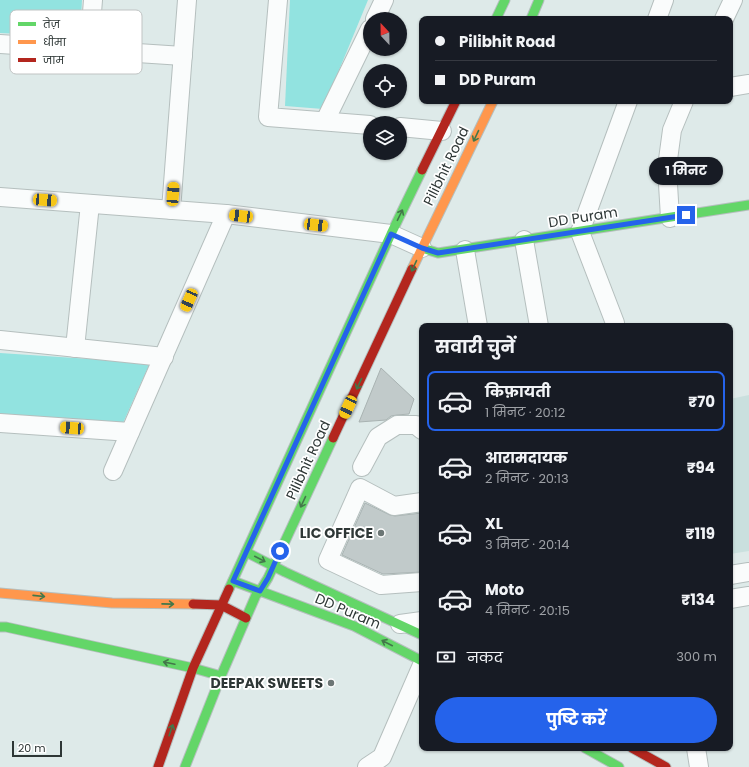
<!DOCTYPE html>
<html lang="hi">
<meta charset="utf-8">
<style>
:root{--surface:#171b24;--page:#242831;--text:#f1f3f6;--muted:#9ea1a6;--line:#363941;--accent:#2563eb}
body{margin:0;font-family:Poppins,"Noto Sans Devanagari",sans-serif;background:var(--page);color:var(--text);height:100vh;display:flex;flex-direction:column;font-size:15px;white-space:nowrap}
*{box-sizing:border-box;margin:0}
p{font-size:13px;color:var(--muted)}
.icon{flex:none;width:22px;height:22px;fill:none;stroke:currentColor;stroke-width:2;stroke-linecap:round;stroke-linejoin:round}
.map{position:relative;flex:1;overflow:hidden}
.panel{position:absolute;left:419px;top:323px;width:314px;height:428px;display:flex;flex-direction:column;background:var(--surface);border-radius:8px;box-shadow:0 1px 3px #0004}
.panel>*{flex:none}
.hud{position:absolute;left:419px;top:16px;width:314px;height:88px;border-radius:8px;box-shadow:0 1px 3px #0004;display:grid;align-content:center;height:88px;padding:0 16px;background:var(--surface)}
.needle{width:26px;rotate:338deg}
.fabs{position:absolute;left:363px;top:12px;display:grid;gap:8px}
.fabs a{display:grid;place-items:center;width:44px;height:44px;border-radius:50%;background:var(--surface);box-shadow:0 1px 3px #0004;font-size:20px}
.scale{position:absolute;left:12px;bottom:10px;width:50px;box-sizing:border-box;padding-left:4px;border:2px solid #2e3736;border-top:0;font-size:11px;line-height:14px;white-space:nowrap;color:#2e3736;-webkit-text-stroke:3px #fff;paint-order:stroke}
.end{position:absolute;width:18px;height:18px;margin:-9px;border:5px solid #2563eb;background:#fff;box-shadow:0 0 0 2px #fff}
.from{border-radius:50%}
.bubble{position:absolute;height:28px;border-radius:14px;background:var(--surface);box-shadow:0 1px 3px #0004;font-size:13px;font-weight:700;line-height:28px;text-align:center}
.car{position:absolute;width:12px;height:24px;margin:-12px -6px;border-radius:5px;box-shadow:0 0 3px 1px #0007;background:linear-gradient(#f5c518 24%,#345 0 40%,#f5c518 0 76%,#345 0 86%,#f5c518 0)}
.hud b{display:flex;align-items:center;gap:14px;height:38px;font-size:15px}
.hud b+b{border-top:1px solid var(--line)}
.hud i{width:10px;height:10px;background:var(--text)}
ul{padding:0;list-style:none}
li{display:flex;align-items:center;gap:12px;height:60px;margin:0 8px 6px;padding:0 8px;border:2px solid transparent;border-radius:8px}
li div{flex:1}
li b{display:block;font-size:15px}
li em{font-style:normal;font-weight:700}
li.selected{border-color:var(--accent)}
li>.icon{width:36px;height:36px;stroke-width:1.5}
h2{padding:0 16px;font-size:18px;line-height:48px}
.pay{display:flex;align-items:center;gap:10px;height:44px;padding:0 16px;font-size:15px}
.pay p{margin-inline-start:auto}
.cta{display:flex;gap:8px;margin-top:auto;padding:8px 16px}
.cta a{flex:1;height:46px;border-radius:24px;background:var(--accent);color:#fff;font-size:16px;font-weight:700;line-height:46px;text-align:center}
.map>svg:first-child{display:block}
</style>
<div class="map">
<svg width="749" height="767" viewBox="0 0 749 767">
<rect width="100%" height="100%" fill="#deeae9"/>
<path fill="#cae0de" d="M749 395V551L730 554V399Z"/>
<g fill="#92e3e0">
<path d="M0 0H82L80 37 0 33Z"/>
<path d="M290 0H368L323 109 285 106Z"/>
<path d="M0 353 150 363 123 423 0 414Z"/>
</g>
<g fill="#c1caca" stroke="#a9b3b2">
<path d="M381 368 414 399 409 414 397 415 391 416 386 420 359 422Z"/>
<path d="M365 503 390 515 395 516 422 513V572L383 574 342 555Z"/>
</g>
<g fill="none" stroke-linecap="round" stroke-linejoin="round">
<defs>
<g id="street">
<path d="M278 0 268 117 370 125"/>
<path d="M375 19 384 0"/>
<path d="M657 19 664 0"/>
<path d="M724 19 733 0"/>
<path d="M0 44 183 56"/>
<path d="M89 50 93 0"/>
<path d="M730 87 749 84"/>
<path d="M325 121 370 29"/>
<path d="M400 127 442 131"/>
<path d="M0 197 226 214 391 234 422 248"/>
<path d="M171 210 187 0"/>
<path d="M670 218 667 167 672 130 684 101"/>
<path d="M524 240 539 326"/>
<path d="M465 250 478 326"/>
<path d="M615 323 580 232 628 101"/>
<path d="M0 340 164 357"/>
<path d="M75 348 90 204"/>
<path d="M0 423 130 432"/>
<path d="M362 467 378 437 397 425H416L422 430"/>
<path d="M113 471 226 214"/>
<path d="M422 502 394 506 360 488 328 560 381 585 422 582"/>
<path d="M730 575 749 572"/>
<path d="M730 599 749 596"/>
<path d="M400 624 422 621"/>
<path d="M696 748 699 767"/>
<path d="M367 767 382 757 422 665"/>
</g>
<g id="fast">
<path d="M496 19 505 0"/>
<path d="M531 19 539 0"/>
<path d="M422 248 438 253 749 205"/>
<path d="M246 552 285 572 422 635"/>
<path d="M233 581 354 626 422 661"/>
<path d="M229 589 391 234 422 170"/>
<path d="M0 627H6L193 668 221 676"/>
<path d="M585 748 619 767"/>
<path d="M185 767 221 676 256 595 260 591 268 578 333 438"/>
</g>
<g id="slow">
<path d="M412 269 493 101"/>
<path d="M0 593 112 603 193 604"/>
</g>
<g id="jam">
<path d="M422 170 456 101"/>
<path d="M333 438 412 269"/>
<path d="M193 604 221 605 246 618"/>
<path d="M632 748 666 767"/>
<path d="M158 767 193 668 229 589"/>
</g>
</defs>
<use href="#street" stroke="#b5bfbe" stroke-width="20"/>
<use href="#fast" stroke="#b5bfbe" stroke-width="11"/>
<use href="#slow" stroke="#b5bfbe" stroke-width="11"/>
<use href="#jam" stroke="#b5bfbe" stroke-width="11"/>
<use href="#street" stroke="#fafcfc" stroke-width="18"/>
<use href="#fast" stroke="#63d668" stroke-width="9"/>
<use href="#slow" stroke="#ff974d" stroke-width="9"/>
<use href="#jam" stroke="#b3261e" stroke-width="9"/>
</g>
<defs><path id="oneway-shaft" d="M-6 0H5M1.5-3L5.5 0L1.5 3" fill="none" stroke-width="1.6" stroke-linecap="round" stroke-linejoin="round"/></defs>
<g stroke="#43774a">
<use href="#oneway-shaft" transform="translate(476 136) rotate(115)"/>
<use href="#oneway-shaft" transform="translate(400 215) rotate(-64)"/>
<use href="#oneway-shaft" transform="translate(414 266) rotate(115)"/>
<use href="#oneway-shaft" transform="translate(359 384) rotate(115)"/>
<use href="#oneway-shaft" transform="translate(303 502) rotate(115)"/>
<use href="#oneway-shaft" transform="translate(260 559) rotate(27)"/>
<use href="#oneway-shaft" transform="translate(39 596) rotate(6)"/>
<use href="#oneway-shaft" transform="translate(168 604) rotate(1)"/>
<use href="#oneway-shaft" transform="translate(387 643) rotate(-153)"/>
<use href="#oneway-shaft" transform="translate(169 663) rotate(-168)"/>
<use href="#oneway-shaft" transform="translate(171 730) rotate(-71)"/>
</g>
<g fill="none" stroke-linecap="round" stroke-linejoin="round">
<path stroke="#2563eb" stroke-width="5" d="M280 551 268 578 260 591 233 581 391 234 422 248 438 253 686 215"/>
</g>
<g fill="#6c7675" stroke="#fff" stroke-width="1.5">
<circle cx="381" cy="533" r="4"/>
<circle cx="331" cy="683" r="4"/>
</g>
<g text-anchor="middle" stroke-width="3.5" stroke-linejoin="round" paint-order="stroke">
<g font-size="14" fill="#2e3736" stroke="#fff">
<text transform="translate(446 166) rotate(-64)" y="5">Pilibhit Road</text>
<text transform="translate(583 217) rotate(-9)" y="5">DD Puram</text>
<text transform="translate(308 460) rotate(-65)" y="5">Pilibhit Road</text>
<text transform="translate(348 611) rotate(23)" y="5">DD Puram</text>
</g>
<g font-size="14" font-weight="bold" fill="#2e3736" stroke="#fff" text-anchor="end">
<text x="373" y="538">LIC OFFICE</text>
<text x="323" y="688">DEEPAK SWEETS</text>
</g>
</g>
<rect x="10" y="10" width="132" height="64" rx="6" fill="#fff" stroke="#c0c3c3" stroke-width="1"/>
<rect x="18" y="22" width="18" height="4" fill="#63d668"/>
<rect x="18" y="40" width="18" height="4" fill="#ff974d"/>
<rect x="18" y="58" width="18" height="4" fill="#b3261e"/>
<g font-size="11" fill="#2e3736">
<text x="43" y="28">तेज़</text>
<text x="43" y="46">धीमा</text>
<text x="43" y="64">जाम</text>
</g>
</svg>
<div class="fabs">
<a><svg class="needle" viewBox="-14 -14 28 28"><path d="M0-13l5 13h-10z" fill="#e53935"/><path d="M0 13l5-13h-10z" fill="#9ea1a6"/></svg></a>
<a><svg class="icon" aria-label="locate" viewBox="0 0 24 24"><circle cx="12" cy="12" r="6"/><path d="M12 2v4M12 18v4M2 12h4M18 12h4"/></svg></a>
<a><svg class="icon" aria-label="layers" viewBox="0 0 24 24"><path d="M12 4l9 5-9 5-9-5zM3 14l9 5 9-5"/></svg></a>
</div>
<div class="scale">20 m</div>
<i class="end from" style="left:280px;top:551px"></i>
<i class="end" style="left:686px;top:215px"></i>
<div class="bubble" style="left:649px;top:157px;width:74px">1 मिनट</div>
<i class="car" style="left:173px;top:194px;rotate:4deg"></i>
<i class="car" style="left:45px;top:200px;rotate:94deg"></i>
<i class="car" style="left:241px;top:216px;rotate:277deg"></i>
<i class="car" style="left:316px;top:225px;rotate:97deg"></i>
<i class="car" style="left:189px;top:300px;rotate:204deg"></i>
<i class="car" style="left:348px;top:407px;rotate:205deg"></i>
<i class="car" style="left:72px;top:428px;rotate:274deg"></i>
<div class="hud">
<b><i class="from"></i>Pilibhit Road</b>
<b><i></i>DD Puram</b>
</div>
<section class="panel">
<h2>सवारी चुनें</h2>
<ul>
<li class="selected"><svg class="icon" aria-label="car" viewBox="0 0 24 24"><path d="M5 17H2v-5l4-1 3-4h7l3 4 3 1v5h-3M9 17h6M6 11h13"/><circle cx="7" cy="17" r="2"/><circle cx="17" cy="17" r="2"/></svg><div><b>किफ़ायती</b><p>1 मिनट · 20:12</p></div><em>₹70</em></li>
<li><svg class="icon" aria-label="car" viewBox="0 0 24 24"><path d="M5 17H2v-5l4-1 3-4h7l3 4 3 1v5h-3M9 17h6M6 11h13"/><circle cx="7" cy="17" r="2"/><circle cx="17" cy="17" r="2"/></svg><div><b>आरामदायक</b><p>2 मिनट · 20:13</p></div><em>₹94</em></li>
<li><svg class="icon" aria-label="car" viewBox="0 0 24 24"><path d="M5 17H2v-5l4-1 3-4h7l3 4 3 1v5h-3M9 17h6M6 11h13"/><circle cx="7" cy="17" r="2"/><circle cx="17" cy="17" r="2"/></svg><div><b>XL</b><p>3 मिनट · 20:14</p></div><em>₹119</em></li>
<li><svg class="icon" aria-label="car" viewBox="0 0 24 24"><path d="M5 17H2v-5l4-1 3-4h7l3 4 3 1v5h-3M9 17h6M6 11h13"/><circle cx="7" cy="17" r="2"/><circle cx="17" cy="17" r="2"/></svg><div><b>Moto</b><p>4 मिनट · 20:15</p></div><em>₹134</em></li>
</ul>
<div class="pay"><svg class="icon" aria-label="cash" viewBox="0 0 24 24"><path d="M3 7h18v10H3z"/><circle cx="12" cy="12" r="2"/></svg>नकद<p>300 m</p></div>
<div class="cta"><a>पुष्टि करें</a></div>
</section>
</div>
